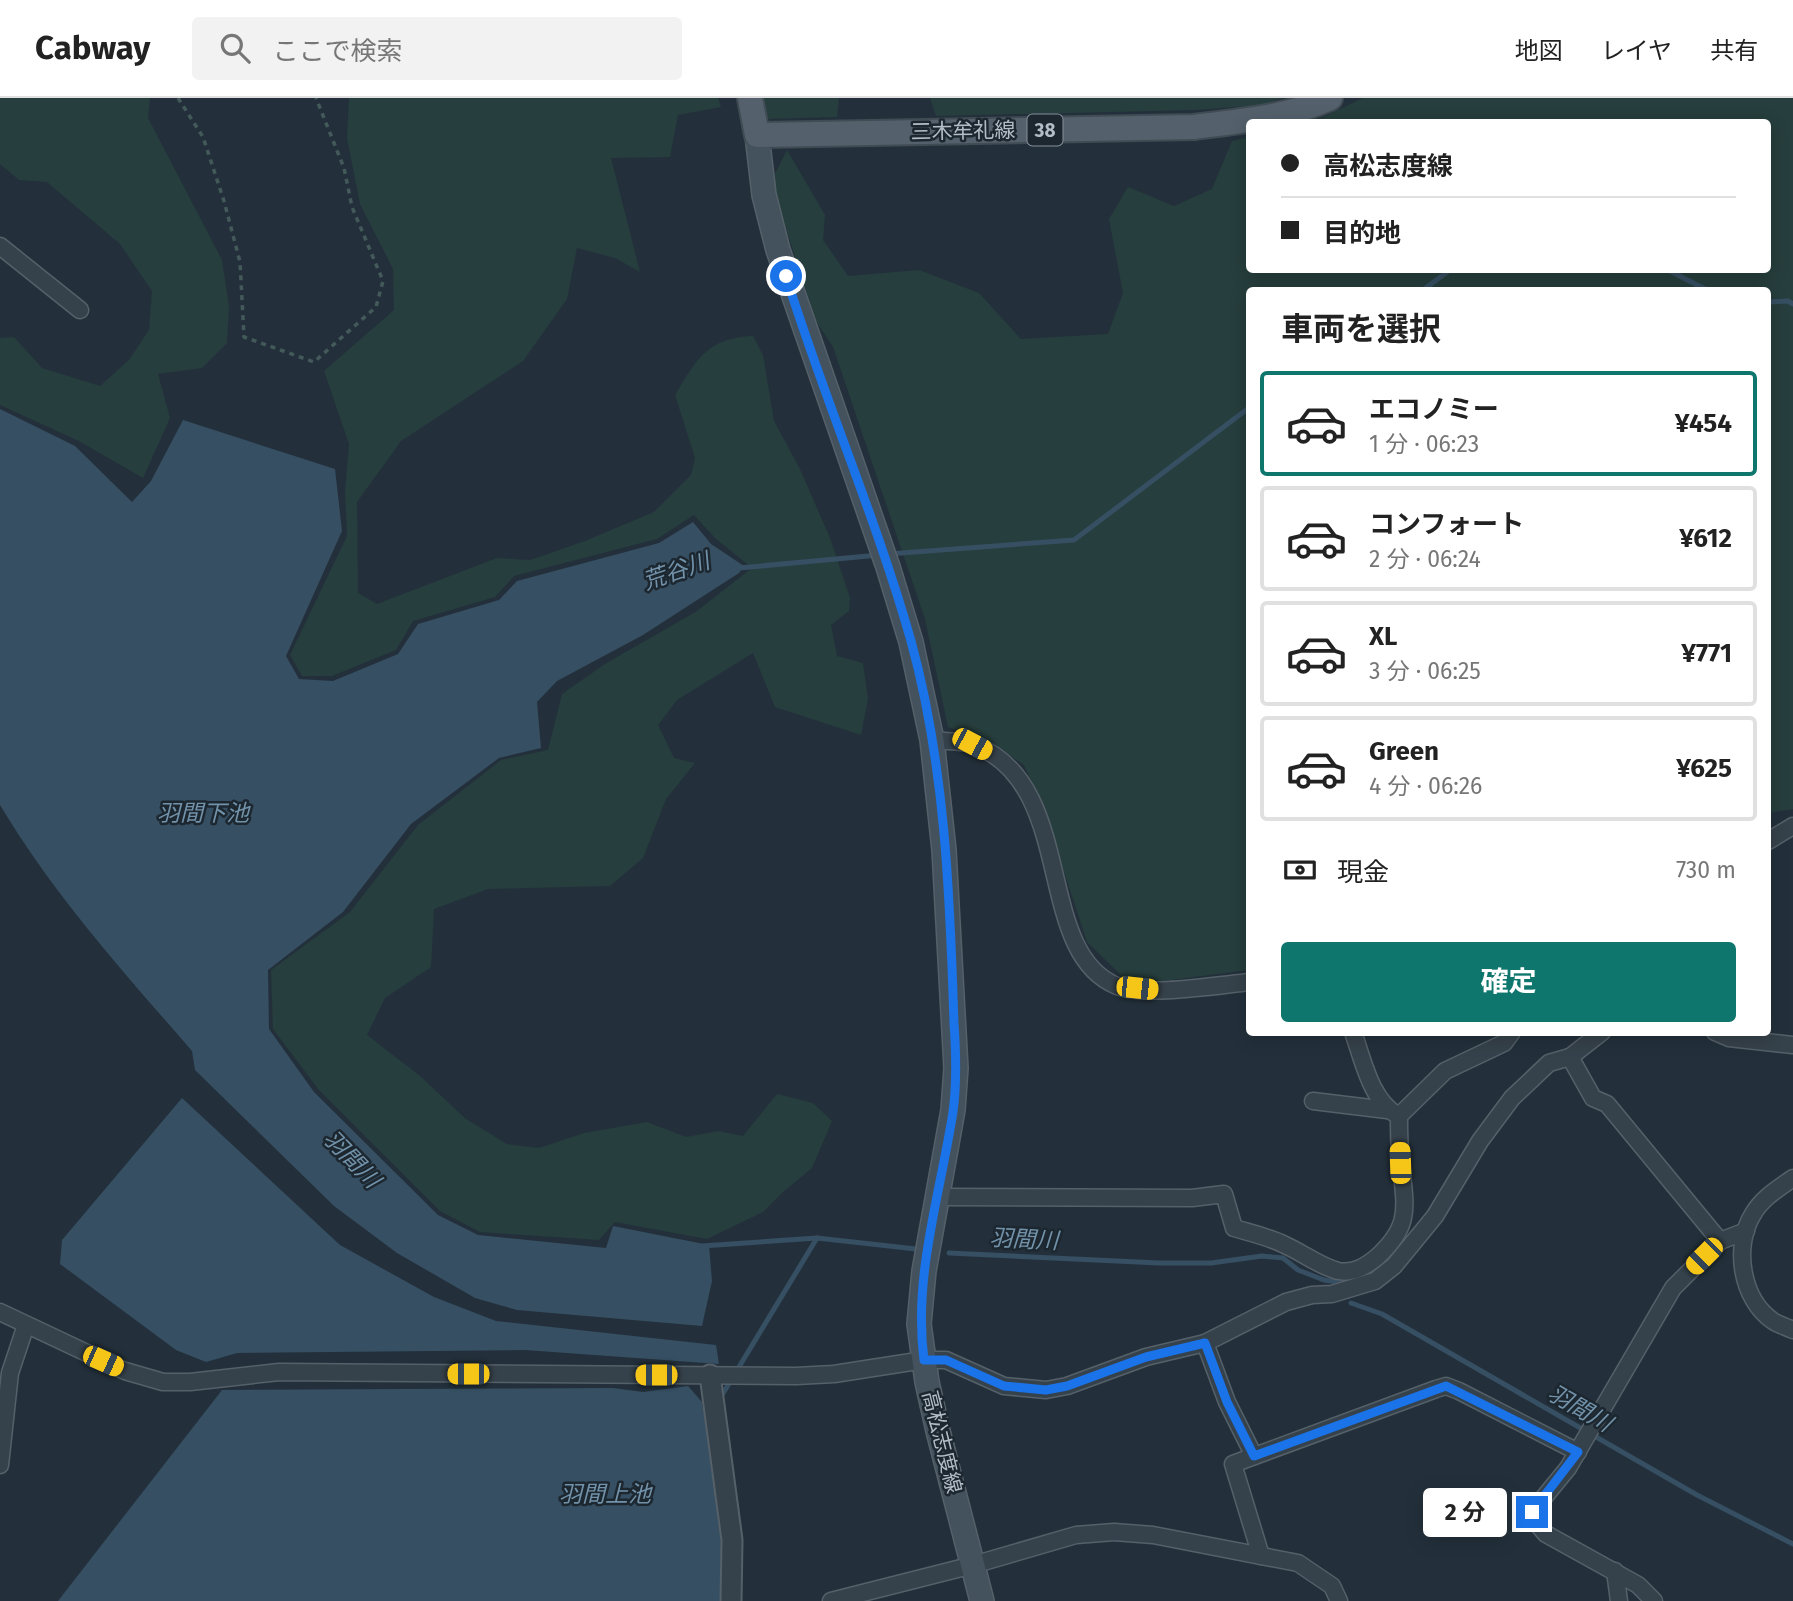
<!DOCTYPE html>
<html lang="ja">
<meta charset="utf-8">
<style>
:root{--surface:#fff;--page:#f2f2f2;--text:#222;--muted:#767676;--line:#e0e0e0;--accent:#0f766e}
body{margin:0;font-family:"Fira Sans","Noto Sans JP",sans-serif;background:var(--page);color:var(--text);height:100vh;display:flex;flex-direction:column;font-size:26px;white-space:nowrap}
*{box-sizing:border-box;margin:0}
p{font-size:23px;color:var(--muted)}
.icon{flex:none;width:38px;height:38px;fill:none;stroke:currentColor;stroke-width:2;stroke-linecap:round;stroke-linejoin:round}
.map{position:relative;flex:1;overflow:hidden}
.drawer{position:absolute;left:1246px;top:189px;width:525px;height:749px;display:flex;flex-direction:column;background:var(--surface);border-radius:7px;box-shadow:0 4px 18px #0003}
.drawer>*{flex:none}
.top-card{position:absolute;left:1246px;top:21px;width:525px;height:154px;border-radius:7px;box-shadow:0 4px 18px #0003;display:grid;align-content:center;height:154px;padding:0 35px;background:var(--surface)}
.end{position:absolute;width:32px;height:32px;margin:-16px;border:9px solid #1a73e8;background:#fff;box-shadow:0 0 0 4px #fff}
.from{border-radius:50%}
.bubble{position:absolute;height:49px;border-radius:7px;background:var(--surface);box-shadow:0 4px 18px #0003;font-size:23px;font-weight:700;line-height:49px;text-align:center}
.car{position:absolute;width:21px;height:42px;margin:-21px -10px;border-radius:9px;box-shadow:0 0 5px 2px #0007;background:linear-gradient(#f5c518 24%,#345 0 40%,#f5c518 0 76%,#345 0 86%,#f5c518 0)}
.top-card b{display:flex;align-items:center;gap:24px;height:66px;font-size:26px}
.top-card b+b{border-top:2px solid var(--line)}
.top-card i{width:18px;height:18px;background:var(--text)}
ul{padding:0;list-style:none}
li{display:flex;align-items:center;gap:21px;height:105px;margin:0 14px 10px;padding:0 21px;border:4px solid var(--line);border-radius:7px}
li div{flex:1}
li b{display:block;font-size:26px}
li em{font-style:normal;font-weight:700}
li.selected{border-color:var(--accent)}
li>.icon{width:63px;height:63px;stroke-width:1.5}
h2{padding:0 35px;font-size:32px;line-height:84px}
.pay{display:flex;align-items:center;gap:18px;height:77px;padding:0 35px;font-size:26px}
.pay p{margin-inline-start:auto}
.action{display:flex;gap:14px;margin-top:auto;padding:14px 35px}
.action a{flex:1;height:80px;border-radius:7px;background:var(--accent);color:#fff;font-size:28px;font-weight:700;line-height:80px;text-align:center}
header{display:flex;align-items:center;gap:42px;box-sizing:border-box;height:98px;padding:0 35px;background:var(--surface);border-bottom:2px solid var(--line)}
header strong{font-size:33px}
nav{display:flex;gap:38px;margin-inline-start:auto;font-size:24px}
.search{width:490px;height:63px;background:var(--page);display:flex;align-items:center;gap:18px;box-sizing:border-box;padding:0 24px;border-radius:7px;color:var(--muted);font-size:26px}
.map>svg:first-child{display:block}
</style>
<header>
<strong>Cabway</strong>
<div class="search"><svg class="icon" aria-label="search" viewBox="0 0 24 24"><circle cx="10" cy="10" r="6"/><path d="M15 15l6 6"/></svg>ここで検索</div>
<nav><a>地図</a><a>レイヤ</a><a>共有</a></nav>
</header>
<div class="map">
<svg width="1793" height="1503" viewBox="0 0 1793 1503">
<rect width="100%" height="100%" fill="#23303b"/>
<g fill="#263e3d">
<path d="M0 0H150L148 20 222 162 229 208 227 245 202 270 158 276 170 320 143 380 79 343 0 307V240L14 239 42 270 100 288 129 262 149 232 152 193 120 146 47 84 19 82 0 66Z"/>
<path d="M349 0H718L721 9 678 17 670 59 611 60 640 174 615 160 577 150 567 201 523 263 401 343 357 404 358 495 377 506 497 460 530 462 585 443 654 414 691 377 695 360 675 297C697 261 707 240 753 238L763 257 774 323 800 371 830 440 850 500 849 513 831 527 837 558 863 565 868 601 861 637 775 609 753 555 677 602 658 627 674 660 695 665 666 701 643 760 610 788 488 791 434 811 431 869 385 900 367 937 420 978 466 1021 507 1046 539 1050 584 1035 647 1024 686 1039 718 1033 743 1038 777 996 813 1005 832 1023 812 1070 783 1094 763 1114 707 1141 615 1124 599 1142 480 1134 440 1113 319 992 273 931 271 872 350 814 418 727 501 662 548 652 562 596 605 566 697 513 752 470 715 440 694 417 657 441 514 478 495 499 413 523 396 552 332 578H302L290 557 347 438 345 394 349 346 324 273 394 212 393 171 360 106 347 40Z"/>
<path d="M762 0H839L837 19 767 21Z"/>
<path d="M930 0H1283L1262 7 1196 12 936 18Z"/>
<path d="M1363 0H1793V711L1768 715V192H1250L1249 872 1162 883 1122 878 1087 844 1044 712 1024 667 990 644 948 629 925 521 833 249 816 223 771 84 787 52 825 117 823 142 848 178 919 172 979 195 1021 241 1108 236 1123 195 1109 121 1128 89 1174 108 1212 91 1232 43 1249 39 1250 172H1768V24H1304L1323 19Z"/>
</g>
<g fill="#364f62">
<path d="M0 311 75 348 132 404 151 383 183 322 335 371 342 433 286 558 299 581 333 583 398 556 418 526 499 502 517 483 659 445 693 424 711 446 744 468 739 475 643 537 557 583 537 604 541 650 499 660 411 726 343 814 268 872 269 931 314 994 438 1117 478 1137 606 1150 613 1128 709 1147 712 1183 702 1228 517 1212 475 1200 397 1155 334 1108 195 972 192 953C121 871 56 800 0 707Z"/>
<path d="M182 1000 340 1147 434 1199 496 1223 716 1247 719 1266 525 1252 237 1255 206 1264 176 1252 60 1166 62 1142Z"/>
<path d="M688 1288 702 1304 723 1434 721 1503H58L222 1292 613 1290 643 1294Z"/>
</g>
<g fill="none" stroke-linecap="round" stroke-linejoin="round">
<g stroke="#364f62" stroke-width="5">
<path d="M1668 172 1707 192"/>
<path d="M1423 192 1450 172"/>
<path d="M1768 204 1788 203 1793 206"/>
<path d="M888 456 1074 442 1250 309"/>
<path d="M739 470 879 457"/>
<path d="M702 1148 817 1140 916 1151"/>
<path d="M949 1155 1159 1165H1211L1262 1158 1283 1160 1298 1172 1324 1182 1344 1185"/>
<path d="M1351 1205 1382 1216 1697 1397 1793 1446"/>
<path d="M719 1302 817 1140"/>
</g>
<defs>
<g id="minor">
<path d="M0 148 80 212"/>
<path d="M932 642C945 644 962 642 975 647 1078 688 1033 854 1117 888 1144 899 1218 887 1250 884"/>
<path d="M1768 743 1793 728"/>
<path d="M1353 934C1363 962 1371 1004 1399 1018"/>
<path d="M1715 934 1729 940 1793 947"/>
<path d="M1570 959 1593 1000 1607 1006 1720 1143"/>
<path d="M1313 1003 1387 1012"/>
<path d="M1793 1080C1779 1090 1762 1100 1753 1116 1733 1148 1741 1201 1773 1223 1779 1227 1787 1229 1793 1232"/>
<path d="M937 1099 1192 1100 1224 1096 1234 1130C1251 1135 1269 1139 1285 1147 1303 1155 1319 1168 1338 1173 1354 1176 1366 1168 1377 1159 1412 1127 1405 1109 1401 1066 1399 1050 1399 1034 1399 1018L1445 973 1504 945 1512 934"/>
<path d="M0 1214 125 1273 163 1284H190L279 1274 796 1278 834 1276 924 1262H946L1004 1288 1046 1292 1067 1288 1146 1259 1205 1245 1286 1204 1312 1197 1332 1196 1375 1183 1394 1168 1435 1118 1480 1043 1512 1000 1549 965 1570 959 1602 934"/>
<path d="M1205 1245 1227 1304 1254 1358"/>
<path d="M0 1367 10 1275 26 1227"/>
<path d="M1261 1458 1233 1366 1436 1291 1446 1288 1459 1293 1578 1354"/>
<path d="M1615 1473 1619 1503"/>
<path d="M831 1503 973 1467 1076 1437 1114 1434 1153 1437 1298 1465 1332 1488 1339 1503"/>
<path d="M1654 1503 1638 1487 1546 1436 1534 1422 1532 1414 1568 1370 1673 1190 1720 1143 1746 1133"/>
</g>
<path id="tertiary" d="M710 1277 732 1442 731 1503"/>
<path id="secondary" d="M757 37 764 97 778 152 888 469 911 544 932 642 944 752 956 970 953 1012 924 1173 919 1226 927 1284 938 1333 982 1503"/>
<path id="primary" d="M750 0 757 37 1194 29C1240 23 1287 20 1330 0"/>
</defs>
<use href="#minor" stroke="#556069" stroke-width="19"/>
<use href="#tertiary" stroke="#556069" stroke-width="23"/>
<use href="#secondary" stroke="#556069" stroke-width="26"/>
<use href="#primary" stroke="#404b54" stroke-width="28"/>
<path stroke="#445a5a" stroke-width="3.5" stroke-dasharray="5 5" stroke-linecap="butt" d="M178 0 203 39 224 103 240 164 244 239 314 264 376 209 383 183 352 109 344 70 316 0"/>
<use href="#minor" stroke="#36424b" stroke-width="16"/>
<use href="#tertiary" stroke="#36424b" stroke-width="19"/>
<use href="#secondary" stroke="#44525e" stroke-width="23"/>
<use href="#primary" stroke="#54616c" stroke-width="24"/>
</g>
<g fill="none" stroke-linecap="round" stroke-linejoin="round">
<path stroke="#1a73e8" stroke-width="9" d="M786 178C824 301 876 419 911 543 945 666 950 798 954 925 956 954 957 985 953 1014 940 1097 913 1179 924 1262H946L1004 1288 1046 1292 1067 1288 1146 1259 1205 1245 1227 1304 1254 1358 1446 1288 1578 1354 1532 1414"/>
</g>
<g text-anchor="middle" stroke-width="5" stroke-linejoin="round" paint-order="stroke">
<rect fill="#1c2730" stroke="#85909a" stroke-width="2" x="1027.5" y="16.5" width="35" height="31" rx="5"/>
<g font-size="19" font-weight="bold" fill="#b2bdc7">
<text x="1045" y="39">38</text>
</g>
<g font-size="21" fill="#b2bdc7" stroke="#1c2730">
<text transform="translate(963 33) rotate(-1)" y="7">三木牟礼線</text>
<text transform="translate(942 1344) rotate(76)" y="7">高松志度線</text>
</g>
<g font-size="23" font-style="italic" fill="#7292aa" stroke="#1c2730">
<text transform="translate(676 473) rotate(-19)" y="8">荒谷川</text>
<text x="203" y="723">羽間下池</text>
<text transform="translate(352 1061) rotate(46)" y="8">羽間川</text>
<text transform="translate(1024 1141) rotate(3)" y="8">羽間川</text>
<text transform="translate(1580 1310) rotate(30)" y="8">羽間川</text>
<text x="605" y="1404">羽間上池</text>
</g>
</g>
</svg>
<i class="end from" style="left:786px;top:178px"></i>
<i class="end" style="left:1532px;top:1414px"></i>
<div class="bubble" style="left:1423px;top:1390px;width:84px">2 分</div>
<i class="car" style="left:972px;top:646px;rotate:118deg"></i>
<i class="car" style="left:1137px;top:890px;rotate:96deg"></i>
<i class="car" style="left:1400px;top:1065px;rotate:358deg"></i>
<i class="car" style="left:1704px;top:1158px;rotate:225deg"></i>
<i class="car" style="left:103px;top:1263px;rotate:114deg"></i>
<i class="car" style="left:468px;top:1276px;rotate:270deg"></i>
<i class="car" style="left:656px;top:1277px;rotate:270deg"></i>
<div class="top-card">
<b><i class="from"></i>高松志度線</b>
<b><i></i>目的地</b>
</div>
<section class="drawer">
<h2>車両を選択</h2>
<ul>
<li class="selected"><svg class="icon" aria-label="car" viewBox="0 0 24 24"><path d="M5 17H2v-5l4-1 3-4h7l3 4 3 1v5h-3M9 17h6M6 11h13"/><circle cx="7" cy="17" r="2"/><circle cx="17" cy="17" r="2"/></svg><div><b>エコノミー</b><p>1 分 · 06:23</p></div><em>¥454</em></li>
<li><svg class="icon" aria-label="car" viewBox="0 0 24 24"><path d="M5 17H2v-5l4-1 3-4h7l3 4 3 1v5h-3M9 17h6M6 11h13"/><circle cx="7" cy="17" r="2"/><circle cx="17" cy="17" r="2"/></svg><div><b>コンフォート</b><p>2 分 · 06:24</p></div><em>¥612</em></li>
<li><svg class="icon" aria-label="car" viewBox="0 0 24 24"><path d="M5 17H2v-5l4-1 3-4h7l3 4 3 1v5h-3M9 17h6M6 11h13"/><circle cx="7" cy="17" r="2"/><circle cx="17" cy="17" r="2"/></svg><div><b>XL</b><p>3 分 · 06:25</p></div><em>¥771</em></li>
<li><svg class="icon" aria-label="car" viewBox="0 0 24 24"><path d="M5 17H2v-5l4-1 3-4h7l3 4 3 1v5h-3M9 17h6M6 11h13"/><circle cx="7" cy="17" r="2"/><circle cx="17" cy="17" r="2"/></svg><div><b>Green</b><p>4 分 · 06:26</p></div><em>¥625</em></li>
</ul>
<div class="pay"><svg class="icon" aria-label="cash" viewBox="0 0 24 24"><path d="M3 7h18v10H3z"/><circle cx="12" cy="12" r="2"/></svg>現金<p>730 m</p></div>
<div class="action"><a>確定</a></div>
</section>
</div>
